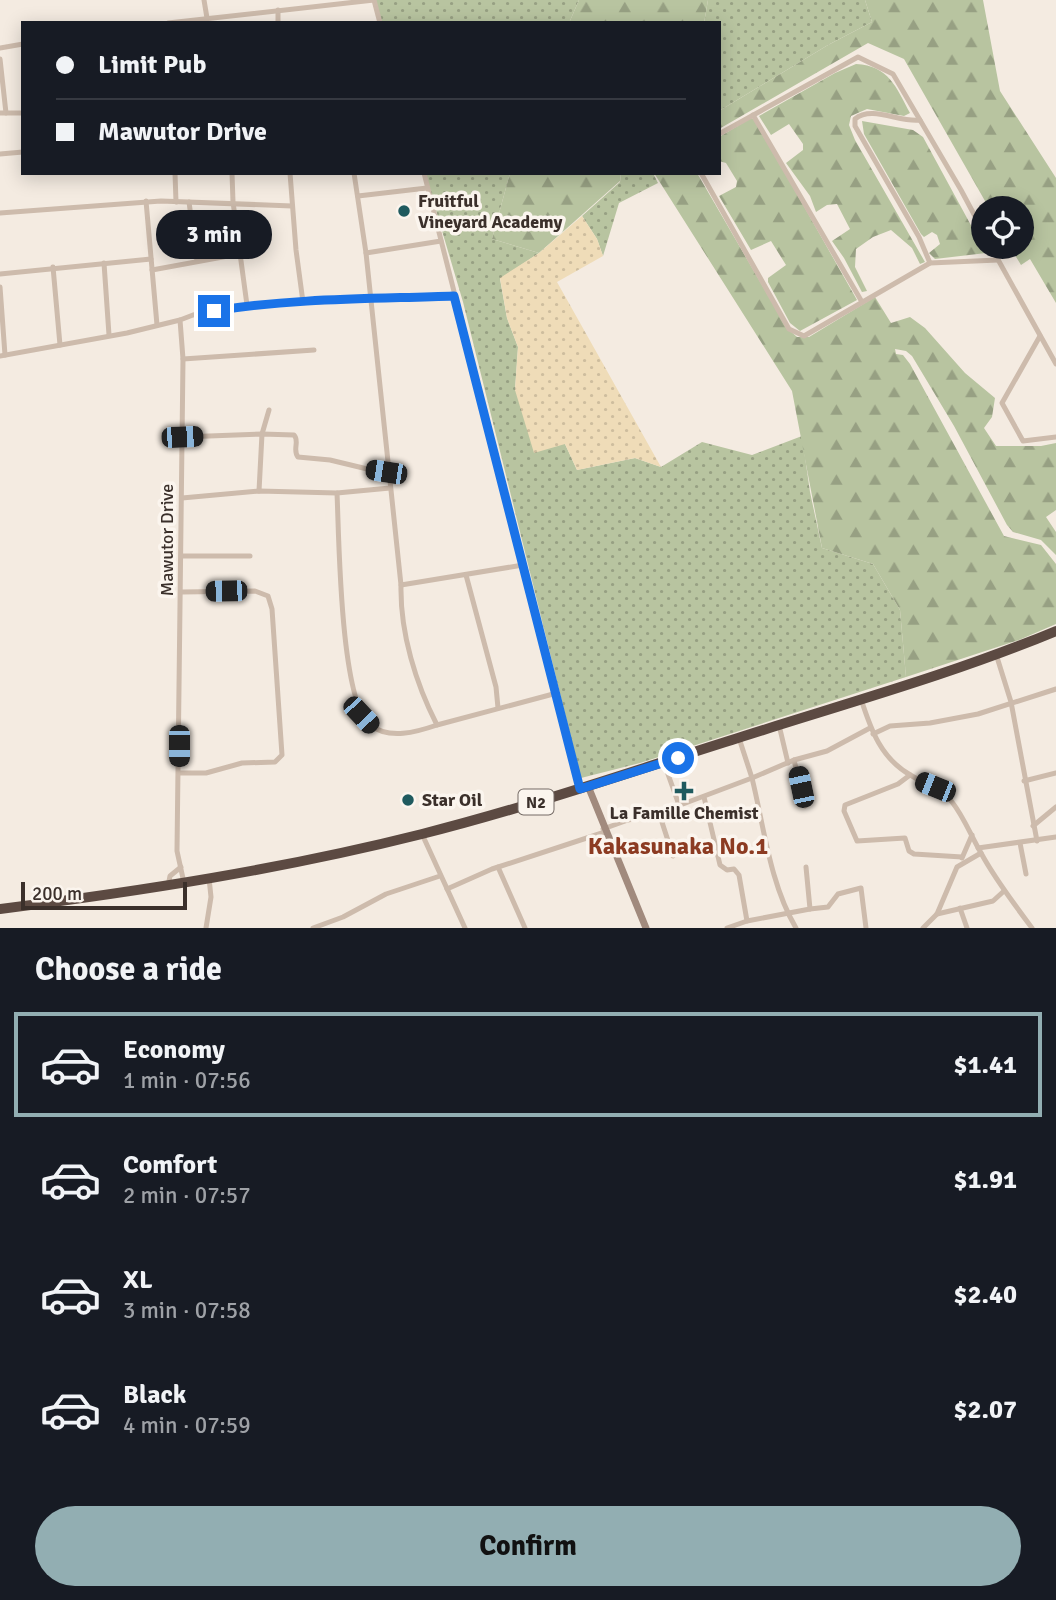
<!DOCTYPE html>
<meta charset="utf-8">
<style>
:root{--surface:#171b24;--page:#20242c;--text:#f1f3f6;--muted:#9ea1a6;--line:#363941;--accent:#92aeb2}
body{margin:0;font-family:Signika,sans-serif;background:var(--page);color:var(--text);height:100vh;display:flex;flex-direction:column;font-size:26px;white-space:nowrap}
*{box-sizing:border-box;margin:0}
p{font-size:23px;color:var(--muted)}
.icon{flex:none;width:38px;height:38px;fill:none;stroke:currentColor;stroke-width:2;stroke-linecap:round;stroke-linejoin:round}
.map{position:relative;height:928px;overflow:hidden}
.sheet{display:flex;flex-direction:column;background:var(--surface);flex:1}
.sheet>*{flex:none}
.hud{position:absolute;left:21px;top:21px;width:700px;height:154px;border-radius:0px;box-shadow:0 4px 18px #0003;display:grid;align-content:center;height:154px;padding:0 35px;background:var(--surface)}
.tools{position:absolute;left:971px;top:196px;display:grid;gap:14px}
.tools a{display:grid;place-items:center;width:63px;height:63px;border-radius:50%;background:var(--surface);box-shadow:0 4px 18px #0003;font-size:35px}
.scale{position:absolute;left:21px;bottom:18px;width:166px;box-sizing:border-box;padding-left:7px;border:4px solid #3b302b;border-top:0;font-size:19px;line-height:24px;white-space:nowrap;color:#3b302b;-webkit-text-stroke:5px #fbf5ee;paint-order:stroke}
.end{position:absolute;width:32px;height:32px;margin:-16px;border:9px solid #1a73e8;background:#fff;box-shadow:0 0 0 4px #fff}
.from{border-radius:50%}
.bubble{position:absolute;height:49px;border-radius:24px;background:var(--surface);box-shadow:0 4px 18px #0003;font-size:23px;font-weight:800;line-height:49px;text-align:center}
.car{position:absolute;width:21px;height:42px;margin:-21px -10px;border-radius:9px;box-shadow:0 0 5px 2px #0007;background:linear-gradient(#222 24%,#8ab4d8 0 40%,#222 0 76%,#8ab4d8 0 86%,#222 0)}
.hud b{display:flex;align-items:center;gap:24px;height:66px;font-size:26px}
.hud b+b{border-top:2px solid var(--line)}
.hud i{width:18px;height:18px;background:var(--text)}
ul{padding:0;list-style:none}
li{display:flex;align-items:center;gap:21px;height:105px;margin:0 14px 10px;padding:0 21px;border:4px solid transparent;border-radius:0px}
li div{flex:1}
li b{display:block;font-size:26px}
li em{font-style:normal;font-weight:800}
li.selected{border-color:var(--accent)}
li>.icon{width:63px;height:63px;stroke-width:1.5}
h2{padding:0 35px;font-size:32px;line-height:84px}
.cta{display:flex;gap:14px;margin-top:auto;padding:14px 35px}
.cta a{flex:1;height:80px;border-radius:42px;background:var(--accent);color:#111;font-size:28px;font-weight:800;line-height:80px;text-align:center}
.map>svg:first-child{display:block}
</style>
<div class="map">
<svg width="1056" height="928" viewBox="0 0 1056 928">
<defs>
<pattern id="grass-dots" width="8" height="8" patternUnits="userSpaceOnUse" patternTransform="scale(1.75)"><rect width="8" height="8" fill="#b8c4a0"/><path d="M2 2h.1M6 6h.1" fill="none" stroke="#97a083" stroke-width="1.8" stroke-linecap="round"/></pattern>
<pattern id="forest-firs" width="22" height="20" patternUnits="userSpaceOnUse" patternTransform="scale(1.75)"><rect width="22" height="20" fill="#b8c4a0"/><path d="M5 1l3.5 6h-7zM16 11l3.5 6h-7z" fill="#97a083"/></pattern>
<pattern id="sand-dots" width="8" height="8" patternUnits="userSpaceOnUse" patternTransform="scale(1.75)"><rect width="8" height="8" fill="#efdcb8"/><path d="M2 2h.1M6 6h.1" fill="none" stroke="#cebd9e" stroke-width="1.8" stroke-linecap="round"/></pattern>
</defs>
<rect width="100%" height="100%" fill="#f4ebe1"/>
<g fill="url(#grass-dots)">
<path d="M374 0H579L569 23H381Z"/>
<path d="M708 0H865L872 22 828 45 719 111V23H704Z"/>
<path d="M425 173H510L492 239 539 253 500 279 507 318 518 347 515 390 565 444 577 470 635 458 661 467 702 442 752 455 802 436 810 492 822 548 873 564 900 610 906 677 640 763 581 778 463 302Z"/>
<path d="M621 173H653L658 183 619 203 603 256 597 239 582 216 620 182Z"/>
</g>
<g fill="url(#forest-firs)">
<path d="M579 0H708L704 23H569Z"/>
<path d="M865 0H983L1000 91 1056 178V303L1030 259 1021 265 1010 247H1022V208H989L904 59 868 43 719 129V111L828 45 872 22Z"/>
<path d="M856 64C889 66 896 87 910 113L904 116 867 109 851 116 849 125 855 140 925 262 920 264 912 248 891 230 873 237 856 249 855 267 867 291 862 292 844 258 832 241 850 229 837 204 827 205 816 212 810 196 786 163 803 150V144L789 124 771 135 759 116 835 73Z"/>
<path d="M751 118 755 120 857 300 800 331 790 323 768 282V278L786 265 771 241 751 250 719 196 736 187 737 181 726 163 719 161V137Z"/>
<path d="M862 121 913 130 923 137 986 253 935 259 929 253 940 244 937 235 932 232 924 237 921 234 864 134Z"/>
<path d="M510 173H621L620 181 539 253 492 239Z"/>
<path d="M654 173H697L787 328 797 337H809L875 297 891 323 910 317 925 328 965 373 995 398 992 417 984 428 996 446H1041L1056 443V510L1046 517 1056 532V555L1041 540 1013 532 1007 525 954 426 912 356 906 351 895 349 896 354 903 355 910 364 1004 536 1041 545 1056 564V624L1019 640 906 677 900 610 873 564 822 548 792 391Z"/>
</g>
<path fill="url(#sand-dots)" d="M582 216 597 239 603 256 557 282 661 467 635 458 577 470 565 444 534 453 515 390 518 347 507 318 500 278 539 253Z"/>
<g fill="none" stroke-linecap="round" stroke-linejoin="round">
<g stroke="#cdbbac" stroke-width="5">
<path d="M204 0 207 18"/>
<path d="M374 0 380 23"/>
<path d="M278 10V23"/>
<path d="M168 23 374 0"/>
<path d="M0 48 23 44"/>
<path d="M0 59 6 113"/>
<path d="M0 113H23"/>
<path d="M753 115 862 302"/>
<path d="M920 120C900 123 872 105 855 119V126L919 237 930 263"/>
<path d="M719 134 858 57 893 74 961 190 984 233"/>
<path d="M0 154 23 152"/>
<path d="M175 173 176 202"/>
<path d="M232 173 233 202 247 305"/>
<path d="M290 173 296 250 303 302"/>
<path d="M354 173 366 253 401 585 523 565"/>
<path d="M424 173 580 789"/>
<path d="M701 173 789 329 804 336 930 263 998 260"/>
<path d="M358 196 427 188"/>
<path d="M146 201 157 325"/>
<path d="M189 202 197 261"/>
<path d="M0 213 161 201 292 206"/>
<path d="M991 247 1056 364"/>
<path d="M366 253 441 241"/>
<path d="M104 263 109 335"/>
<path d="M53 267 60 345"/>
<path d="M152 270 239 254"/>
<path d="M0 274 151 259"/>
<path d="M0 287 5 355"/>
<path d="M1040 336 1002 403 1023 441 1056 437"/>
<path d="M0 356 127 333 180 320"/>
<path d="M183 359 314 350"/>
<path d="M182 437 262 434 294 435C300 441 292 450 298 457L330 460 388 474"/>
<path d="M259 491 262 434 269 410"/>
<path d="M337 493C339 536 340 701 370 725 389 740 417 732 437 725"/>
<path d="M182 498 259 491 337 493 390 488"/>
<path d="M182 556H250"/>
<path d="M466 575 496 687 498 708"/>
<path d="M401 585C400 633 416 684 437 725L557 693"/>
<path d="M996 654 1011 702 1037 841"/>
<path d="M861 699C871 730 881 759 912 776 927 785 941 788 952 802 964 817 971 836 981 853 995 879 1014 904 1032 928"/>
<path d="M779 725 788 763"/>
<path d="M873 734 890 726 930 723 978 714 1056 689"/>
<path d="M794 760 805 806"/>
<path d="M664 763 679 805"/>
<path d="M179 773H206L242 763 275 762 282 755 272 609 268 596 255 591 182 592"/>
<path d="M910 775 898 784 845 805 844 811 857 841 905 838 909 851 914 854 962 857"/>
<path d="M1024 781 1056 773"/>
<path d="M704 797 720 865 727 870 734 869 739 875 747 921"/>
<path d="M1033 826 1056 807"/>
<path d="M603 829 628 820 659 813"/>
<path d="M422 834 465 928"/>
<path d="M1020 843 1026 874"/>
<path d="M978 848 1056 837"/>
<path d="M673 856 659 813 752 778 739 738"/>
<path d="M962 858 972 835"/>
<path d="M498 867 525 928"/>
<path d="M184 883 177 851 183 359 180 320 193 315 247 305 454 296"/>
<path d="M168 886 170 876 181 867"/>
<path d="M447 889 492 869 605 832"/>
<path d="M960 908 967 928"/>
<path d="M810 909 828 907 838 894 861 888 866 928"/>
<path d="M937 914 993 901 1004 891"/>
<path d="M206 928 211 897 209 878"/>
<path d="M313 928 343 917 386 894 440 876"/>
<path d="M727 928 747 921 810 909 806 867"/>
<path d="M796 928C770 884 764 827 752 778L794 760 827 751 870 728"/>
<path d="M923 928 937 914 957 867 981 853"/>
</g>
<path stroke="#a18a7d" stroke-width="7" d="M588 786 646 928"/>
<path stroke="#5c4a42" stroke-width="10" d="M0 909C142 891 283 869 422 834 529 807 633 771 738 738 844 704 953 674 1056 631"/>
</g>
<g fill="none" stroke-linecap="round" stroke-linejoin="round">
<path stroke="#1a73e8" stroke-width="9" d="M214 311C293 298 374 299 454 296L580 789 678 758"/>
</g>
<g fill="#1f5a5e" stroke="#fbf5ee" stroke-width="2.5">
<circle cx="404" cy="211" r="7"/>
<path d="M680.5 780.5h7v7h7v7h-7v7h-7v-7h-7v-7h7z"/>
<circle cx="408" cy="800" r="7"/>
</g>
<g text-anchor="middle" stroke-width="7" stroke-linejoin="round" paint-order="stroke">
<rect fill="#fbf5ee" stroke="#756b66" stroke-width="2" x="518.5" y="789.5" width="35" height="25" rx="5"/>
<g font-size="16" font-weight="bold" fill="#3b302b">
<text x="536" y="808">N2</text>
</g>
<g font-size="18" font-weight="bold" fill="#3b302b" stroke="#fbf5ee" text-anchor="start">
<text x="418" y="207">Fruitful<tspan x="418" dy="21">Vineyard Academy</tspan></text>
<text x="422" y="806">Star Oil</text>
<text x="684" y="819" text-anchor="middle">La Famille Chemist</text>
</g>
<g font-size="18" fill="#3b302b" stroke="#fbf5ee">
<text transform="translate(167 540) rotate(-90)" y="6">Mawutor Drive</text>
</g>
<g font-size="24" font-weight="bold" fill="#8c3b22" stroke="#fbf5ee">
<text x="678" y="854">Kakasunaka No.1</text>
</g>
</g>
</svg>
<div class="tools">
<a><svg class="icon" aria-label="locate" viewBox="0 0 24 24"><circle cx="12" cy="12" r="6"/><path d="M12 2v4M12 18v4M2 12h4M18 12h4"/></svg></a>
</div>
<div class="scale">200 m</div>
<i class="end from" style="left:678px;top:758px"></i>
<i class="end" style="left:214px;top:311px"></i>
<div class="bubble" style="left:156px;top:210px;width:116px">3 min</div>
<i class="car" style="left:182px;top:437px;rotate:88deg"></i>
<i class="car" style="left:386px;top:472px;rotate:279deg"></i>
<i class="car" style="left:226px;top:591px;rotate:269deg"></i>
<i class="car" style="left:361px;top:715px;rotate:137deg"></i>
<i class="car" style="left:179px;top:746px;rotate:180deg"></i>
<i class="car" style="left:801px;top:787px;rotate:348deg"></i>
<i class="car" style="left:935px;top:787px;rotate:292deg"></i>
<div class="hud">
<b><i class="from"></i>Limit Pub</b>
<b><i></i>Mawutor Drive</b>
</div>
</div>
<section class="sheet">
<h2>Choose a ride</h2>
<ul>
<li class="selected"><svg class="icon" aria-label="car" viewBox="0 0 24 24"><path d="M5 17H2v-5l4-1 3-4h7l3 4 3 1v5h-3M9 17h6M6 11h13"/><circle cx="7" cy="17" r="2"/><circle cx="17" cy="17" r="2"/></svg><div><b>Economy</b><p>1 min · 07:56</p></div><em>$1.41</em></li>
<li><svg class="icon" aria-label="car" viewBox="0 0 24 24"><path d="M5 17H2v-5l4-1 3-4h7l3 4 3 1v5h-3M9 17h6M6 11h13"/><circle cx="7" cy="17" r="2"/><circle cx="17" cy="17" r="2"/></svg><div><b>Comfort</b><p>2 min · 07:57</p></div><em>$1.91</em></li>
<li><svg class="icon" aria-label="car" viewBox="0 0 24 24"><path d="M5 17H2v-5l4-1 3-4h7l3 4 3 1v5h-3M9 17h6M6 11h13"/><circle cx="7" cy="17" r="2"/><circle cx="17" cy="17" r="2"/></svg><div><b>XL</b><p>3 min · 07:58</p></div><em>$2.40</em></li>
<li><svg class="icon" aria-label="car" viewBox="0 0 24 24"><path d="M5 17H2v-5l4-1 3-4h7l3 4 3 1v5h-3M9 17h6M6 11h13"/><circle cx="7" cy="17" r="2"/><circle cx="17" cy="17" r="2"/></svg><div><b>Black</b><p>4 min · 07:59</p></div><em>$2.07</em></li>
</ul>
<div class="cta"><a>Confirm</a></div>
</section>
